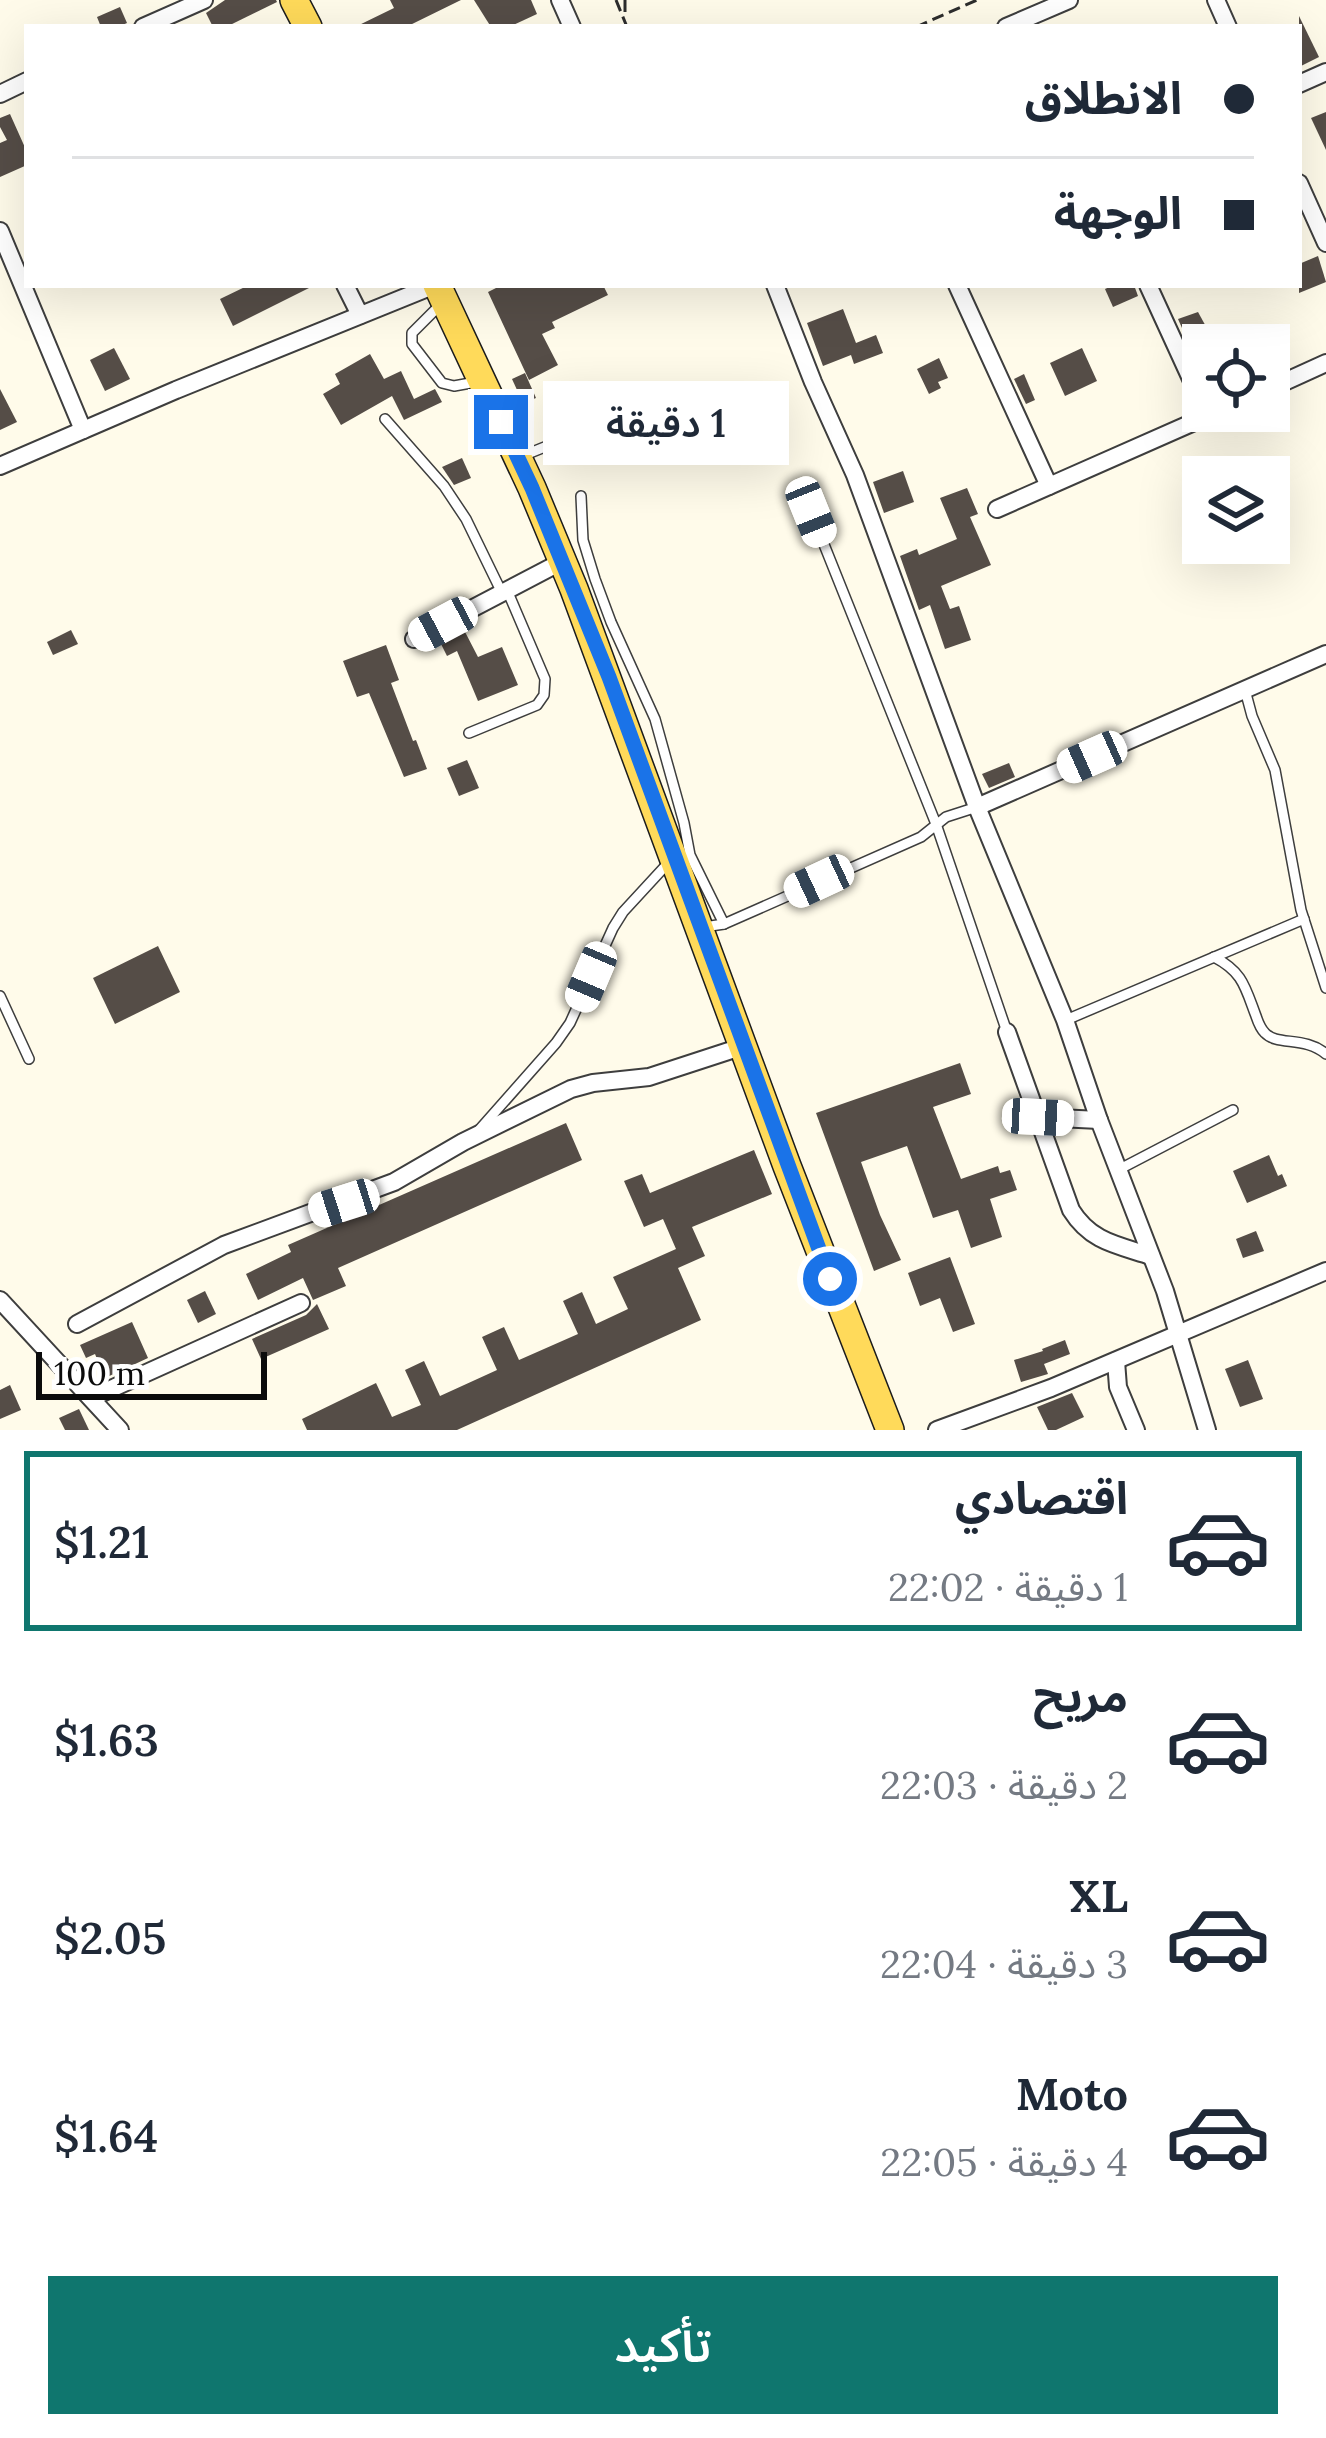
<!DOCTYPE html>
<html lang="ar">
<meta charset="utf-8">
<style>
:root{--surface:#fff;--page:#f2f2f3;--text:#1f2937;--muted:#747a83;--line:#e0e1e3;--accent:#0f766e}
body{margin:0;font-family:Lora,"Noto Sans Arabic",serif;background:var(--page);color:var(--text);direction:rtl;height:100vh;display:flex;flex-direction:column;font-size:45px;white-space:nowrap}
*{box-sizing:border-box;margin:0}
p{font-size:39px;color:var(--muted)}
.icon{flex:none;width:66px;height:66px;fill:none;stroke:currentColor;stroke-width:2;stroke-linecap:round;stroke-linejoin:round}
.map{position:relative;height:1430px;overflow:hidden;direction:ltr}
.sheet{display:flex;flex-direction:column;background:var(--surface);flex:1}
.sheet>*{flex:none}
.guide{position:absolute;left:24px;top:24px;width:1278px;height:264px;border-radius:0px;box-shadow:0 12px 48px #0002;direction:rtl;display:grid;align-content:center;height:264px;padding:0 48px;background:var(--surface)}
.controls{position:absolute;left:1182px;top:324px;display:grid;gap:24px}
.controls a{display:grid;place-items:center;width:108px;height:108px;border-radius:0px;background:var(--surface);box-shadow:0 12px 48px #0002;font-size:60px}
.scale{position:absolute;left:36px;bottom:30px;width:231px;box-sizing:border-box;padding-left:12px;border:6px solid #0b0b0b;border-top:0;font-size:33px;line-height:42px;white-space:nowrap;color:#0b0b0b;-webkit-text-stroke:9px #fff;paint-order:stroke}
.end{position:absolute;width:54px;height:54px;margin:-27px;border:15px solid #1a73e8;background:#fff;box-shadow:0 0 0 6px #fff}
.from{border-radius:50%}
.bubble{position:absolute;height:84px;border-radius:0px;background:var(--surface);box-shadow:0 12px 48px #0002;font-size:39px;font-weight:600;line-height:84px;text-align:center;direction:rtl}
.car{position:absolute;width:36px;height:72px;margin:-36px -18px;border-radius:15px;box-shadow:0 0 9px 3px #0007;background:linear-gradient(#fff 24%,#345 0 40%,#fff 0 76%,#345 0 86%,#fff 0)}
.guide b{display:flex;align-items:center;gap:42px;height:114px;font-size:45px}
.guide b+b{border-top:3px solid var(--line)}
.guide i{width:30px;height:30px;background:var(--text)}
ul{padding:21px 0 0;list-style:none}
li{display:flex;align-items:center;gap:36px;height:180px;margin:0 24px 18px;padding:0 24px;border:6px solid transparent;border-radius:0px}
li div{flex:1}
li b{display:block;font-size:45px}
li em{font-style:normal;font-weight:600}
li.selected{border-color:var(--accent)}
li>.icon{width:108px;height:108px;stroke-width:1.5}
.button{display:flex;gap:24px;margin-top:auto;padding:24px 48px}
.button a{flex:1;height:138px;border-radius:0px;background:var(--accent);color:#fff;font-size:48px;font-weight:600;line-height:138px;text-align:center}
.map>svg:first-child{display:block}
</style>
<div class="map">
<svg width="1326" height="1430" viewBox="0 0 1326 1430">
<rect width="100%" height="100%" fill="#fffbea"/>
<g fill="#554d47">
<path d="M225 0H276L277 2 226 27H213L206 13Z"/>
<path d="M390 0H461L406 27H355L394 8Z"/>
<path d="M474 0H531L537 14 509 27H491Z"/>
<path d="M120 7 127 23 118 27H101L97 17Z"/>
<path d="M1299 16 1319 57 1299 67Z"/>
<path d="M1326 112V150L1311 118Z"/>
<path d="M10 114 27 152V165L0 177V143L7 140 0 127V118Z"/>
<path d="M1318 256 1326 282 1299 293V264Z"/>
<path d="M249 285H315L233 326 220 299Z"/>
<path d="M502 285H603L608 295 552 322 555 328 542 334 558 365 529 380 488 292Z"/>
<path d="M1114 285H1134L1138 296 1113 307 1105 289Z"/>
<path d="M843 309 856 343 876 335 883 353 854 364 851 355 823 366 807 323Z"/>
<path d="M1198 312 1209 332 1190 346 1178 319Z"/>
<path d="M114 348 130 379 105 391 90 360Z"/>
<path d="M1082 348 1097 381 1065 396 1050 363Z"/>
<path d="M370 354 384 379 401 371 414 399 435 389 442 402 404 420 392 396 341 425 323 394 340 384 335 374Z"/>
<path d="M939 358 948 378 938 382 941 388 929 394 917 369Z"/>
<path d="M525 373 536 398 523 403 512 379Z"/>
<path d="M1024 374 1035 400 1026 404 1014 379Z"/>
<path d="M0 389 17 422 0 430Z"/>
<path d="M462 458 471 478 454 485 442 467Z"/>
<path d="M903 471 914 502 884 513 873 482Z"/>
<path d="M967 488 978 514 970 517 991 565 941 586 950 609 959 606 971 640 945 649 930 605 919 610 900 556 917 549 919 555 957 539 940 498Z"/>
<path d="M463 628 478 657 502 647 518 685 478 701 457 651 447 656 439 640Z"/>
<path d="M71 630 78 644 53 655 47 642Z"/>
<path d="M386 645 399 680 391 683 413 741 416 740 427 769 404 777 369 693 357 697 343 661Z"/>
<path d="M467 760 479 788 459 796 447 768Z"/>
<path d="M1009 763 1015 777 989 788 982 774Z"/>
<path d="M158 946 180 992 115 1024 93 978Z"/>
<path d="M960 1063 971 1094 933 1107 961 1179 998 1166 1000 1173 1010 1170 1017 1190 990 1199 1002 1237 971 1248 958 1210 933 1218 907 1146 861 1162 880 1215 901 1260 874 1271 816 1113Z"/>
<path d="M566 1123 582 1160 338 1268 346 1286 313 1300 303 1278 258 1300 246 1274 291 1252 288 1245Z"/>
<path d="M754 1150 772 1194 692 1227 705 1256 678 1268 701 1320 457 1430H307L302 1419 376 1383 392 1417 421 1405 405 1370 424 1361 440 1396 497 1370 482 1337 504 1327 519 1360 578 1334 563 1301 582 1292 596 1324 628 1309 613 1277 676 1249 663 1219 644 1227 624 1181 642 1174 650 1193Z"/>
<path d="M1269 1155 1278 1176 1282 1174 1287 1186 1247 1203 1233 1171Z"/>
<path d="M1256 1231 1264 1251 1243 1258 1236 1239Z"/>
<path d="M950 1257 975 1324 953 1332 940 1298 920 1306 908 1273Z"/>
<path d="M205 1291 216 1314 198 1323 187 1300Z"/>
<path d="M317 1304 329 1329 261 1359 252 1339 306 1315Z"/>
<path d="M132 1322 148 1358 105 1378 95 1354 86 1358 80 1345Z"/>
<path d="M1065 1340 1070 1354 1044 1364 1048 1374 1021 1382 1014 1360 1043 1351 1042 1349Z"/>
<path d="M1248 1360 1263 1399 1240 1407 1225 1369Z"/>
<path d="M10 1385 21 1410 0 1419V1390Z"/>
<path d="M1072 1393 1084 1417 1056 1430H1048L1037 1407Z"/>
<path d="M79 1409 89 1430H65L59 1418Z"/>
</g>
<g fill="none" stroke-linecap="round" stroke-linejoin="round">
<defs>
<g id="service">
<path d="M443 302 412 333V344L442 383 454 386 476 382"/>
<path d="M385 419 444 486 466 519 502 593"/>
<path d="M520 457 626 414"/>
<path d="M581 496 583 540 595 579 611 622 655 719 684 823 690 855 724 924"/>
<path d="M811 512 936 824 1007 1032"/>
<path d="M1245 690 1252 716 1275 770 1301 910 1326 988"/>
<path d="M469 733 537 705 544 695 545 679 507 590"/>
<path d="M704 927 724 924 921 837 946 817 977 807"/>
<path d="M1214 957C1243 972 1245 987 1256 1016 1258 1022 1261 1029 1265 1033 1277 1046 1305 1036 1326 1054"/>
<path d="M0 996 29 1059"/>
<path d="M1066 1020 1304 919"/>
<path d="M480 1129 556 1043 570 1023 613 928 623 912 670 861"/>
<path d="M1118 1170 1233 1110"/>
</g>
<g id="minor">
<path d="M560 0 572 27"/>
<path d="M1216 0 1228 27"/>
<path d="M143 27 204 0"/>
<path d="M1006 27 1069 0"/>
<path d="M1299 84 1326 72"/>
<path d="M0 94 27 81"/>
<path d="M1299 183 1326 243"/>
<path d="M0 231 83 430"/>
<path d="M345 285 360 315"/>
<path d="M775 285 813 382 855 475 977 807 1065 1020 1099 1120 1165 1291 1207 1430"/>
<path d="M957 285 1049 486"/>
<path d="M1148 285 1203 405"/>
<path d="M1269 389 1326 363"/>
<path d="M0 466 176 390 435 285"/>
<path d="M997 509 1219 411"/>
<path d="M414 639 561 562"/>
<path d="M977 807 1326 654"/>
<path d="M1007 1032 1071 1210C1091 1242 1117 1245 1151 1256"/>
<path d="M1038 1117 1099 1120"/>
<path d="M0 1300 120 1430"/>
<path d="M77 1324 224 1245 394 1182 463 1142 571 1089 593 1083 649 1077 744 1046"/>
<path d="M1116 1361 1118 1387 1136 1430"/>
<path d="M91 1398 301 1303"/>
<path d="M937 1430 1051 1388 1326 1271"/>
</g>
<g id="primary">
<path d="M294 0 308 27"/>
<path d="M437 285 532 488 574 589 787 1166 890 1430"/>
</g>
</defs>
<use href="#service" stroke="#3e3e3e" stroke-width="12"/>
<use href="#minor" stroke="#3e3e3e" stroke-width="20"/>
<use href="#primary" stroke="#1c1c1c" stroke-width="30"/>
<g stroke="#2d2d2d" stroke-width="3" stroke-dasharray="12 6" stroke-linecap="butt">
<path d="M616 0 627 27"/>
<path d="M625 0V16"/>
<path d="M916 27 977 0"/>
</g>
<use href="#service" stroke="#fff" stroke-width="9"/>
<use href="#minor" stroke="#fff" stroke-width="16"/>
<use href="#primary" stroke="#ffda5a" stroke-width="27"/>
</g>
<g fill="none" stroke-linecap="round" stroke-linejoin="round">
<path stroke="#1a73e8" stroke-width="15" d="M501 422 532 488 609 677 830 1279"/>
</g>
</svg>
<div class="controls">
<a><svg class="icon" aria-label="locate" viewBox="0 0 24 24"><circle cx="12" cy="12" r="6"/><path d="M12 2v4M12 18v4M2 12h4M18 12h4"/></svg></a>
<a><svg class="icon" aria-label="layers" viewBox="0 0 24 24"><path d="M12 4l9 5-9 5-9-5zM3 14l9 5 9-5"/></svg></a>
</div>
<div class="scale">100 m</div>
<i class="end from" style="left:830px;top:1279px"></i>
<i class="end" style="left:501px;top:422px"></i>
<div class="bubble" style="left:543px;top:381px;width:246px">1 دقيقة</div>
<i class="car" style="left:811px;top:512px;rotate:158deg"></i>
<i class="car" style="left:443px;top:624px;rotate:242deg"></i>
<i class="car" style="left:1092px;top:757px;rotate:246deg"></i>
<i class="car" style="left:819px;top:881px;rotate:245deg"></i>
<i class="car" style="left:591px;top:977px;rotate:203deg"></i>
<i class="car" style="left:1038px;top:1117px;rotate:93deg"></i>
<i class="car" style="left:344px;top:1203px;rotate:252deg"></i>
<div class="guide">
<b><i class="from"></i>الانطلاق</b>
<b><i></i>الوجهة</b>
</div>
</div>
<section class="sheet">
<ul>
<li class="selected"><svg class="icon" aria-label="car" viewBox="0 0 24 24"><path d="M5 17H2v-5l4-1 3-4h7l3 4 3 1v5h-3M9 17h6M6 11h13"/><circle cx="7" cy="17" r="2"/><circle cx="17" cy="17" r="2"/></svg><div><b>اقتصادي</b><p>1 دقيقة · 22:02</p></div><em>$1.21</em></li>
<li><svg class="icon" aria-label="car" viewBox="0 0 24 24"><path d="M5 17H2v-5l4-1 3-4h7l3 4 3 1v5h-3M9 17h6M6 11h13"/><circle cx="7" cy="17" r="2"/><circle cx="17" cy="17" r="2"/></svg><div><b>مريح</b><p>2 دقيقة · 22:03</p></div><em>$1.63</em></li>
<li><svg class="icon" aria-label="car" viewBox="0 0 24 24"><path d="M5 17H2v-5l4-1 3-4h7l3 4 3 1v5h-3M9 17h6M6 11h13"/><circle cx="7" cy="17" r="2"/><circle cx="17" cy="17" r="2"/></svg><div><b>XL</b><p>3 دقيقة · 22:04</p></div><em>$2.05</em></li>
<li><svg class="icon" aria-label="car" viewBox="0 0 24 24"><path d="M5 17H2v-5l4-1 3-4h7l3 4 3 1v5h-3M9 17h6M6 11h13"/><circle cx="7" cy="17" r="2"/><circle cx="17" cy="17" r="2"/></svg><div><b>Moto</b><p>4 دقيقة · 22:05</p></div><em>$1.64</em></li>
</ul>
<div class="button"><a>تأكيد</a></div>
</section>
